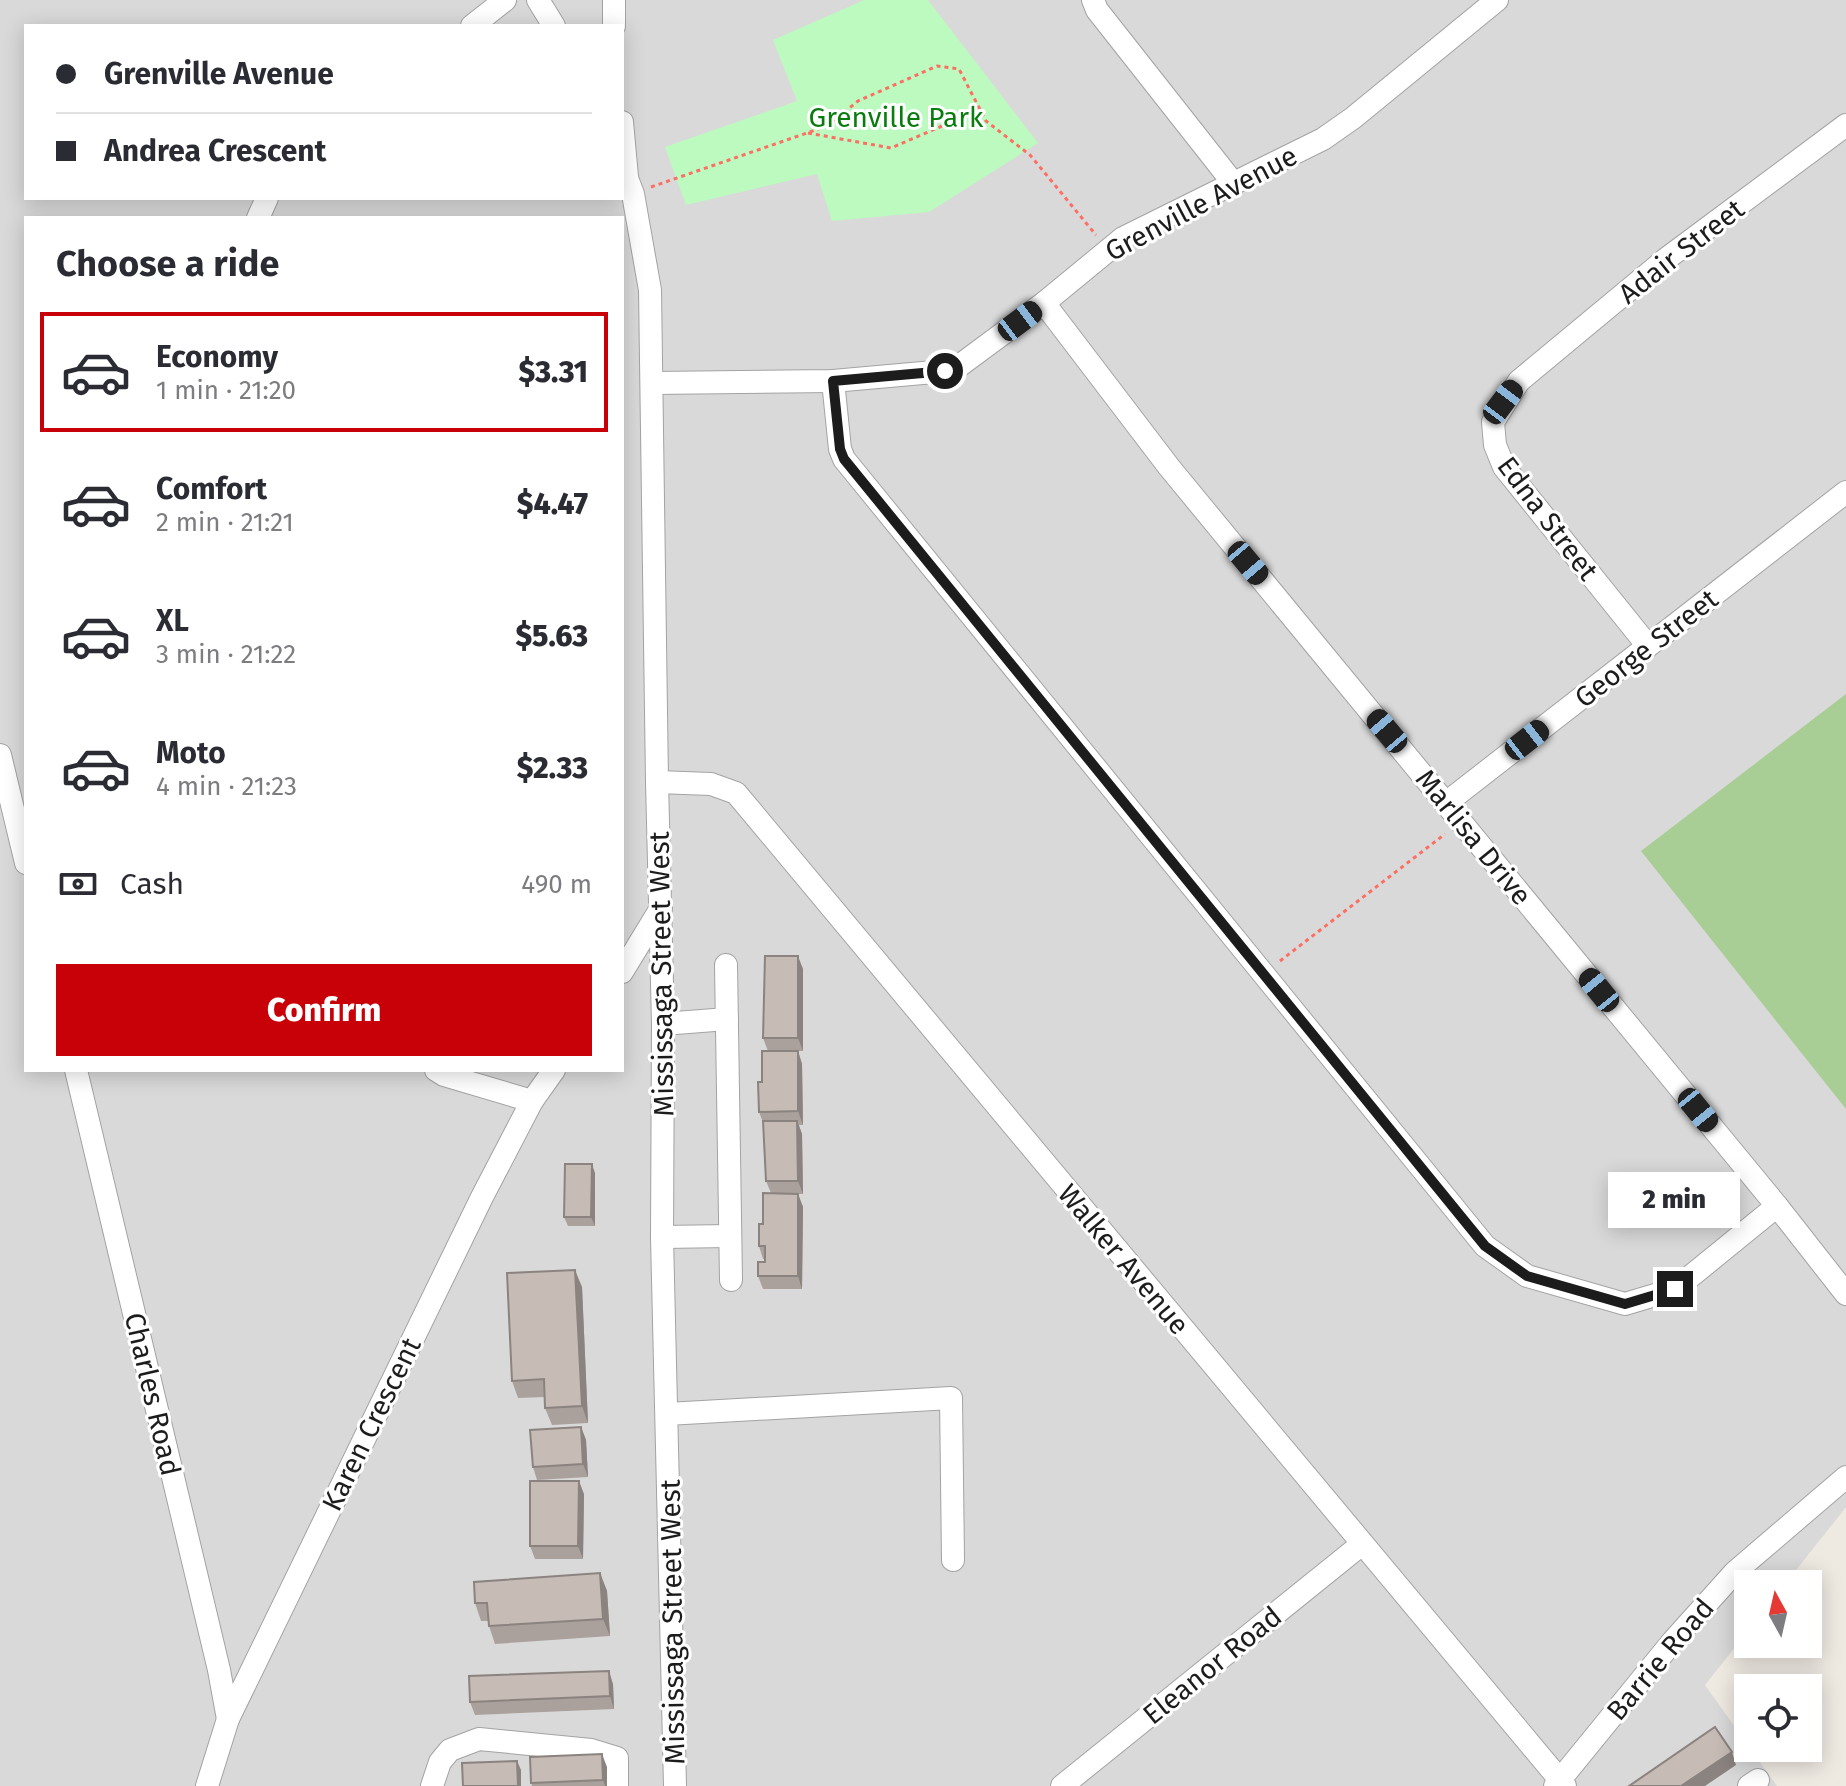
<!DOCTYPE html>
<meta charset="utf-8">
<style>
:root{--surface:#fff;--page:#f7f7f7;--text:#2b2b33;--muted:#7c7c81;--line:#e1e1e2;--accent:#c80007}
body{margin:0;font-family:"Fira Sans",sans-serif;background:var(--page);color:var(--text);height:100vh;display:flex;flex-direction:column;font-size:30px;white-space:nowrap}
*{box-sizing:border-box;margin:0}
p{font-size:26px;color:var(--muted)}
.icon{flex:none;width:44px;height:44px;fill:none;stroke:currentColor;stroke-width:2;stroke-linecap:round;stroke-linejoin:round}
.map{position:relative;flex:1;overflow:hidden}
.sheet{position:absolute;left:24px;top:216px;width:600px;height:856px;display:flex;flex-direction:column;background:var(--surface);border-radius:0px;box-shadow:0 4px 20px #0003}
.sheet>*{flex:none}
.hud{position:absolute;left:24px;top:24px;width:600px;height:176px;border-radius:0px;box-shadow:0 4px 20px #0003;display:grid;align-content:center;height:176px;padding:0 32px;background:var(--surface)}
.needle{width:52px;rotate:352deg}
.controls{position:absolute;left:1734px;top:1570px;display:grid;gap:16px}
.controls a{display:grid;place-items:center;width:88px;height:88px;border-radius:0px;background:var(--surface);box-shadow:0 4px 20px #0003;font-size:40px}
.end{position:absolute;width:36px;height:36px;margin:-18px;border:10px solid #1c1c1c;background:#fff;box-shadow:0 0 0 4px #fff}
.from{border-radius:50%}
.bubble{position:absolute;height:56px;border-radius:0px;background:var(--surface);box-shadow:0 4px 20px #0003;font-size:26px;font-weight:800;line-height:56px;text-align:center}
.car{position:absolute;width:24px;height:48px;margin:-24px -12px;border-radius:10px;box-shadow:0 0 6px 2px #0007;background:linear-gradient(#222 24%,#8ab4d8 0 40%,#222 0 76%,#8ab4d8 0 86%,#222 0)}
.hud b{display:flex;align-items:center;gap:28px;height:76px;font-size:30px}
.hud b+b{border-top:2px solid var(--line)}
.hud i{width:20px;height:20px;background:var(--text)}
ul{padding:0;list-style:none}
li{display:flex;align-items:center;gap:24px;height:120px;margin:0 16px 12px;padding:0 16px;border:4px solid transparent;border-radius:0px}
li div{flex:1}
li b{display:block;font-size:30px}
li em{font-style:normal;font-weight:800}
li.on{border-color:var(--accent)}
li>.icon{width:72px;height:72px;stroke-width:1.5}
h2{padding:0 32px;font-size:36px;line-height:96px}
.pay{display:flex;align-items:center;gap:20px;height:88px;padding:0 32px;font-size:30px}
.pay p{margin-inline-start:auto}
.primary-button{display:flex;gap:16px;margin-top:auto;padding:16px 32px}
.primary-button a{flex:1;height:92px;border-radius:0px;background:var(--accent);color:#fff;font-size:32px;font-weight:800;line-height:92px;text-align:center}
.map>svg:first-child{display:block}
</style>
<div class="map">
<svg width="1846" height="1786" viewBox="0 0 1846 1786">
<rect width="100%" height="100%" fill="#eee9e1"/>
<path fill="#dad9d9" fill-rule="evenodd" d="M0 0H1846V1507L1785 1584H1748V1631L1705 1685 1777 1786H0ZM26 26H622V198H26ZM26 218H622V1070H26Z"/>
<path fill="#a8ce95" d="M1846 694V1109L1641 851Z"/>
<path fill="#bcfabf" d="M864 0H928L1038 143 929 212 832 221 817 174 686 205 665 147 797 101 773 40Z"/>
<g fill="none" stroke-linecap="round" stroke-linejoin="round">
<defs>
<g id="minor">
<path d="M538 0 554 26"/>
<path d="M1093 0 1097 10 1234 184"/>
<path d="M472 26 505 0"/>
<path d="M614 26V0"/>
<path d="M622 122 627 177"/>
<path d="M622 165 633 194 650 290 657 782 663 1024 662 1237 675 1786"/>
<path d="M258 218 267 198"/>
<path d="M1044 303 1169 467 1777 1206 1846 1294"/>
<path d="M833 381 840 449 844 459 1485 1246 1527 1276 1625 1304 1675 1289 1777 1206"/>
<path d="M653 383 833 381 945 371 959 366 1044 303 1123 238 1323 139 1353 118 1497 0"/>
<path d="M1648 646 1504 467 1495 445 1493 422 1519 381 1666 259 1846 125"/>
<path d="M0 755 26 863"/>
<path d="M657 782 711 784 736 793 1565 1786"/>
<path d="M1446 803 1846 492"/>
<path d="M726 965 731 1280"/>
<path d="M622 972 661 908"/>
<path d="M663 1024 727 1019"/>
<path d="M76 1070 219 1670 228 1719"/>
<path d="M436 1070 444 1075 532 1101"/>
<path d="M662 1237 730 1236"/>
<path d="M667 1414 951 1398 953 1560"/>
<path d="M207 1786 228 1719 482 1197 532 1101 554 1070"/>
<path d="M432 1786 440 1762 450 1750 479 1739 591 1750 617 1758V1786"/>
<path d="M1062 1786 1362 1544"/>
<path d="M1555 1786 1673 1641 1735 1572 1846 1477"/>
<path d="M1749 1786 1758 1780"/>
</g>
</defs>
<use href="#minor" stroke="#a3a3a3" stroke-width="24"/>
<g stroke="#fd6e63" stroke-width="3" stroke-dasharray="4 4" stroke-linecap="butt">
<path d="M808 133 891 148 942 126 986 121"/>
<path d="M651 187 827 126 858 101 937 66 959 69 986 121 1030 155 1096 235"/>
<path d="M1280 961 1445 834"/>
</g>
<use href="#minor" stroke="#fff" stroke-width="22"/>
</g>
<g fill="#aaa19c">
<path d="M803 969V1051H798L802 1064 803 1125H799L802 1134 803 1194H798L803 1207 802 1289H763L758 1276 765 1262V1259H763L759 1246 771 1193 766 1181 764 1125 759 1112 768 1051 763 1038Z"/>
<path d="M595 1173V1226H568L564 1217Z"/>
<path d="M582 1287 588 1423 552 1425 545 1408V1397L518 1398 512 1381Z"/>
<path d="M581 1427 586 1440 588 1477 537 1480 533 1467Z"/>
<path d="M584 1494 583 1559H535L530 1546Z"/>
<path d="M600 1573 607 1591 610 1636 495 1644 489 1626 488 1621H481L475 1603Z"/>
<path d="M613 1684 614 1709 475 1715 470 1702Z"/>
<path d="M607 1767V1786H532L531 1783Z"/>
</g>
<g fill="#8b837f">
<path d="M798 956 803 969V1051L798 1038Z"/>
<path d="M798 1051 802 1064 803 1125 798 1111Z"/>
<path d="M797 1121 802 1134 803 1194 798 1181Z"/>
<path d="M592 1164 595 1173V1226L591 1217Z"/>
<path d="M798 1194 803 1207 802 1289 798 1276Z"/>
<path d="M575 1270 582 1287 588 1423 582 1406Z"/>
<path d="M581 1427 586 1440 588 1477 583 1464Z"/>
<path d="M579 1481 584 1494 583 1559 578 1546Z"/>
<path d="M600 1573 607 1591 610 1636 603 1619Z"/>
<path d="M609 1671 613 1684 614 1709 610 1696Z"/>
<path d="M1732 1752 1736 1765 1705 1786H1681Z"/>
<path d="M602 1754 607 1767V1786H605L603 1780Z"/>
<path d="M517 1761 521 1770V1786H518Z"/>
</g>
<g fill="#c6bbb5" stroke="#8b837f" stroke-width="2">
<path d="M765 956H798V1038H763Z"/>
<path d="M762 1051H798V1111L759 1112 758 1082H762Z"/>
<path d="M763 1121H797L798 1181H766Z"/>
<path d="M565 1164H592L591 1217H564Z"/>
<path d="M763 1193 798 1194V1276H758V1262H765V1246H759V1224H763Z"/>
<path d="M575 1270 582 1406 545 1408 544 1379 512 1381 507 1273Z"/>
<path d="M581 1427 583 1464 533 1467 530 1430Z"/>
<path d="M530 1481H579L578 1546H530Z"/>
<path d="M600 1573 603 1619 489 1626 487 1603H475L474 1582Z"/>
<path d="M609 1671 610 1696 470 1702 469 1676Z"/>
<path d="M1715 1727 1732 1752 1681 1786H1629Z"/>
<path d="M602 1754 603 1780 531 1783 530 1757Z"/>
<path d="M517 1761 518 1786H463L462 1763Z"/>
</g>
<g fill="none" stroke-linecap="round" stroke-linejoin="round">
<path stroke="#1c1c1c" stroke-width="10" d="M945 371 833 381 840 449 844 459 1485 1246 1527 1276 1625 1304 1675 1289"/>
</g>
<g text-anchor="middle" stroke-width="6" stroke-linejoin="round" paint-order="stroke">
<g font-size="28" fill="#097c0e" stroke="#fff">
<text x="896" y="127">Grenville Park</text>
</g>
<g font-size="28" fill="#1c1c1c" stroke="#fff">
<text transform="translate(1201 203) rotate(-28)" y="10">Grenville Avenue</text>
<text transform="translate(1681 251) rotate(-38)" y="10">Adair Street</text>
<text transform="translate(1548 518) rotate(53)" y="10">Edna Street</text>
<text transform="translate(1646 648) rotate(-38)" y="10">George Street</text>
<text transform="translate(1474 837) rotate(51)" y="10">Marlisa Drive</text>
<text transform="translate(661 974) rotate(-91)" y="10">Mississaga Street West</text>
<text transform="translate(1124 1259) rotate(50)" y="10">Walker Avenue</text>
<text transform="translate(153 1394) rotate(77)" y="10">Charles Road</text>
<text transform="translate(371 1424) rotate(-64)" y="10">Karen Crescent</text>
<text transform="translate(672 1622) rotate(-91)" y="10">Mississaga Street West</text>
<text transform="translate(1660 1659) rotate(-50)" y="10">Barrie Road</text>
<text transform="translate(1212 1665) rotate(-39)" y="10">Eleanor Road</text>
</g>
</g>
</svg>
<div class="controls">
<a><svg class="needle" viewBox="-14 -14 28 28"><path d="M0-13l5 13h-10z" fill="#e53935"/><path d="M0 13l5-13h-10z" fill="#7c7c81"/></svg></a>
<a><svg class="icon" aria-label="locate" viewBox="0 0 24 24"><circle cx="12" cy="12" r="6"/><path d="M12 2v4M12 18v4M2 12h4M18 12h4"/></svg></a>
</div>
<i class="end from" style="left:945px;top:371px"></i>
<i class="end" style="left:1675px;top:1289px"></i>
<div class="bubble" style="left:1608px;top:1172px;width:132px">2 min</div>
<i class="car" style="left:1020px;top:321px;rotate:53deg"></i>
<i class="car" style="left:1503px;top:402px;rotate:37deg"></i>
<i class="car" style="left:1248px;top:563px;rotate:140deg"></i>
<i class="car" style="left:1387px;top:731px;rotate:320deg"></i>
<i class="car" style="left:1527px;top:740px;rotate:52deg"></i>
<i class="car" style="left:1599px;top:990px;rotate:321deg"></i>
<i class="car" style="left:1698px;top:1110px;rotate:141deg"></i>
<div class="hud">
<b><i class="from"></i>Grenville Avenue</b>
<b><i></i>Andrea Crescent</b>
</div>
<section class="sheet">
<h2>Choose a ride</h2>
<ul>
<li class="on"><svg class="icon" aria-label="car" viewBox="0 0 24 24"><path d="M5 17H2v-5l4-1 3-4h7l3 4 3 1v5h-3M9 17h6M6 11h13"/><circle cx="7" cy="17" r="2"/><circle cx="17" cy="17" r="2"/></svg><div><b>Economy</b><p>1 min · 21:20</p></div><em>$3.31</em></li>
<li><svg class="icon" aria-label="car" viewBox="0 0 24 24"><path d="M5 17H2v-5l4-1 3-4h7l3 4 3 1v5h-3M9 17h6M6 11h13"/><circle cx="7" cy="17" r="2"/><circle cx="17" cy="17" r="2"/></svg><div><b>Comfort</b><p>2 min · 21:21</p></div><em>$4.47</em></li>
<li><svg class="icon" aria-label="car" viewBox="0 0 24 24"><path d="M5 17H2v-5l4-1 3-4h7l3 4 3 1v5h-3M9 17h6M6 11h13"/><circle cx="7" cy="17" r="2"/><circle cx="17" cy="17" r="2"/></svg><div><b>XL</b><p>3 min · 21:22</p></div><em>$5.63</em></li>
<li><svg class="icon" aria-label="car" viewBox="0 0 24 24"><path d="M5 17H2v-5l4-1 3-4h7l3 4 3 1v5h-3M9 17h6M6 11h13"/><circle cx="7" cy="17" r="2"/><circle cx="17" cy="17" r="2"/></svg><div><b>Moto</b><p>4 min · 21:23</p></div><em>$2.33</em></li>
</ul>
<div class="pay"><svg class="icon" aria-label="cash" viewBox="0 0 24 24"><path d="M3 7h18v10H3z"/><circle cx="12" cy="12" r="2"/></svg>Cash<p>490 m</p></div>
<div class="primary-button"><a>Confirm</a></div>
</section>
</div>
